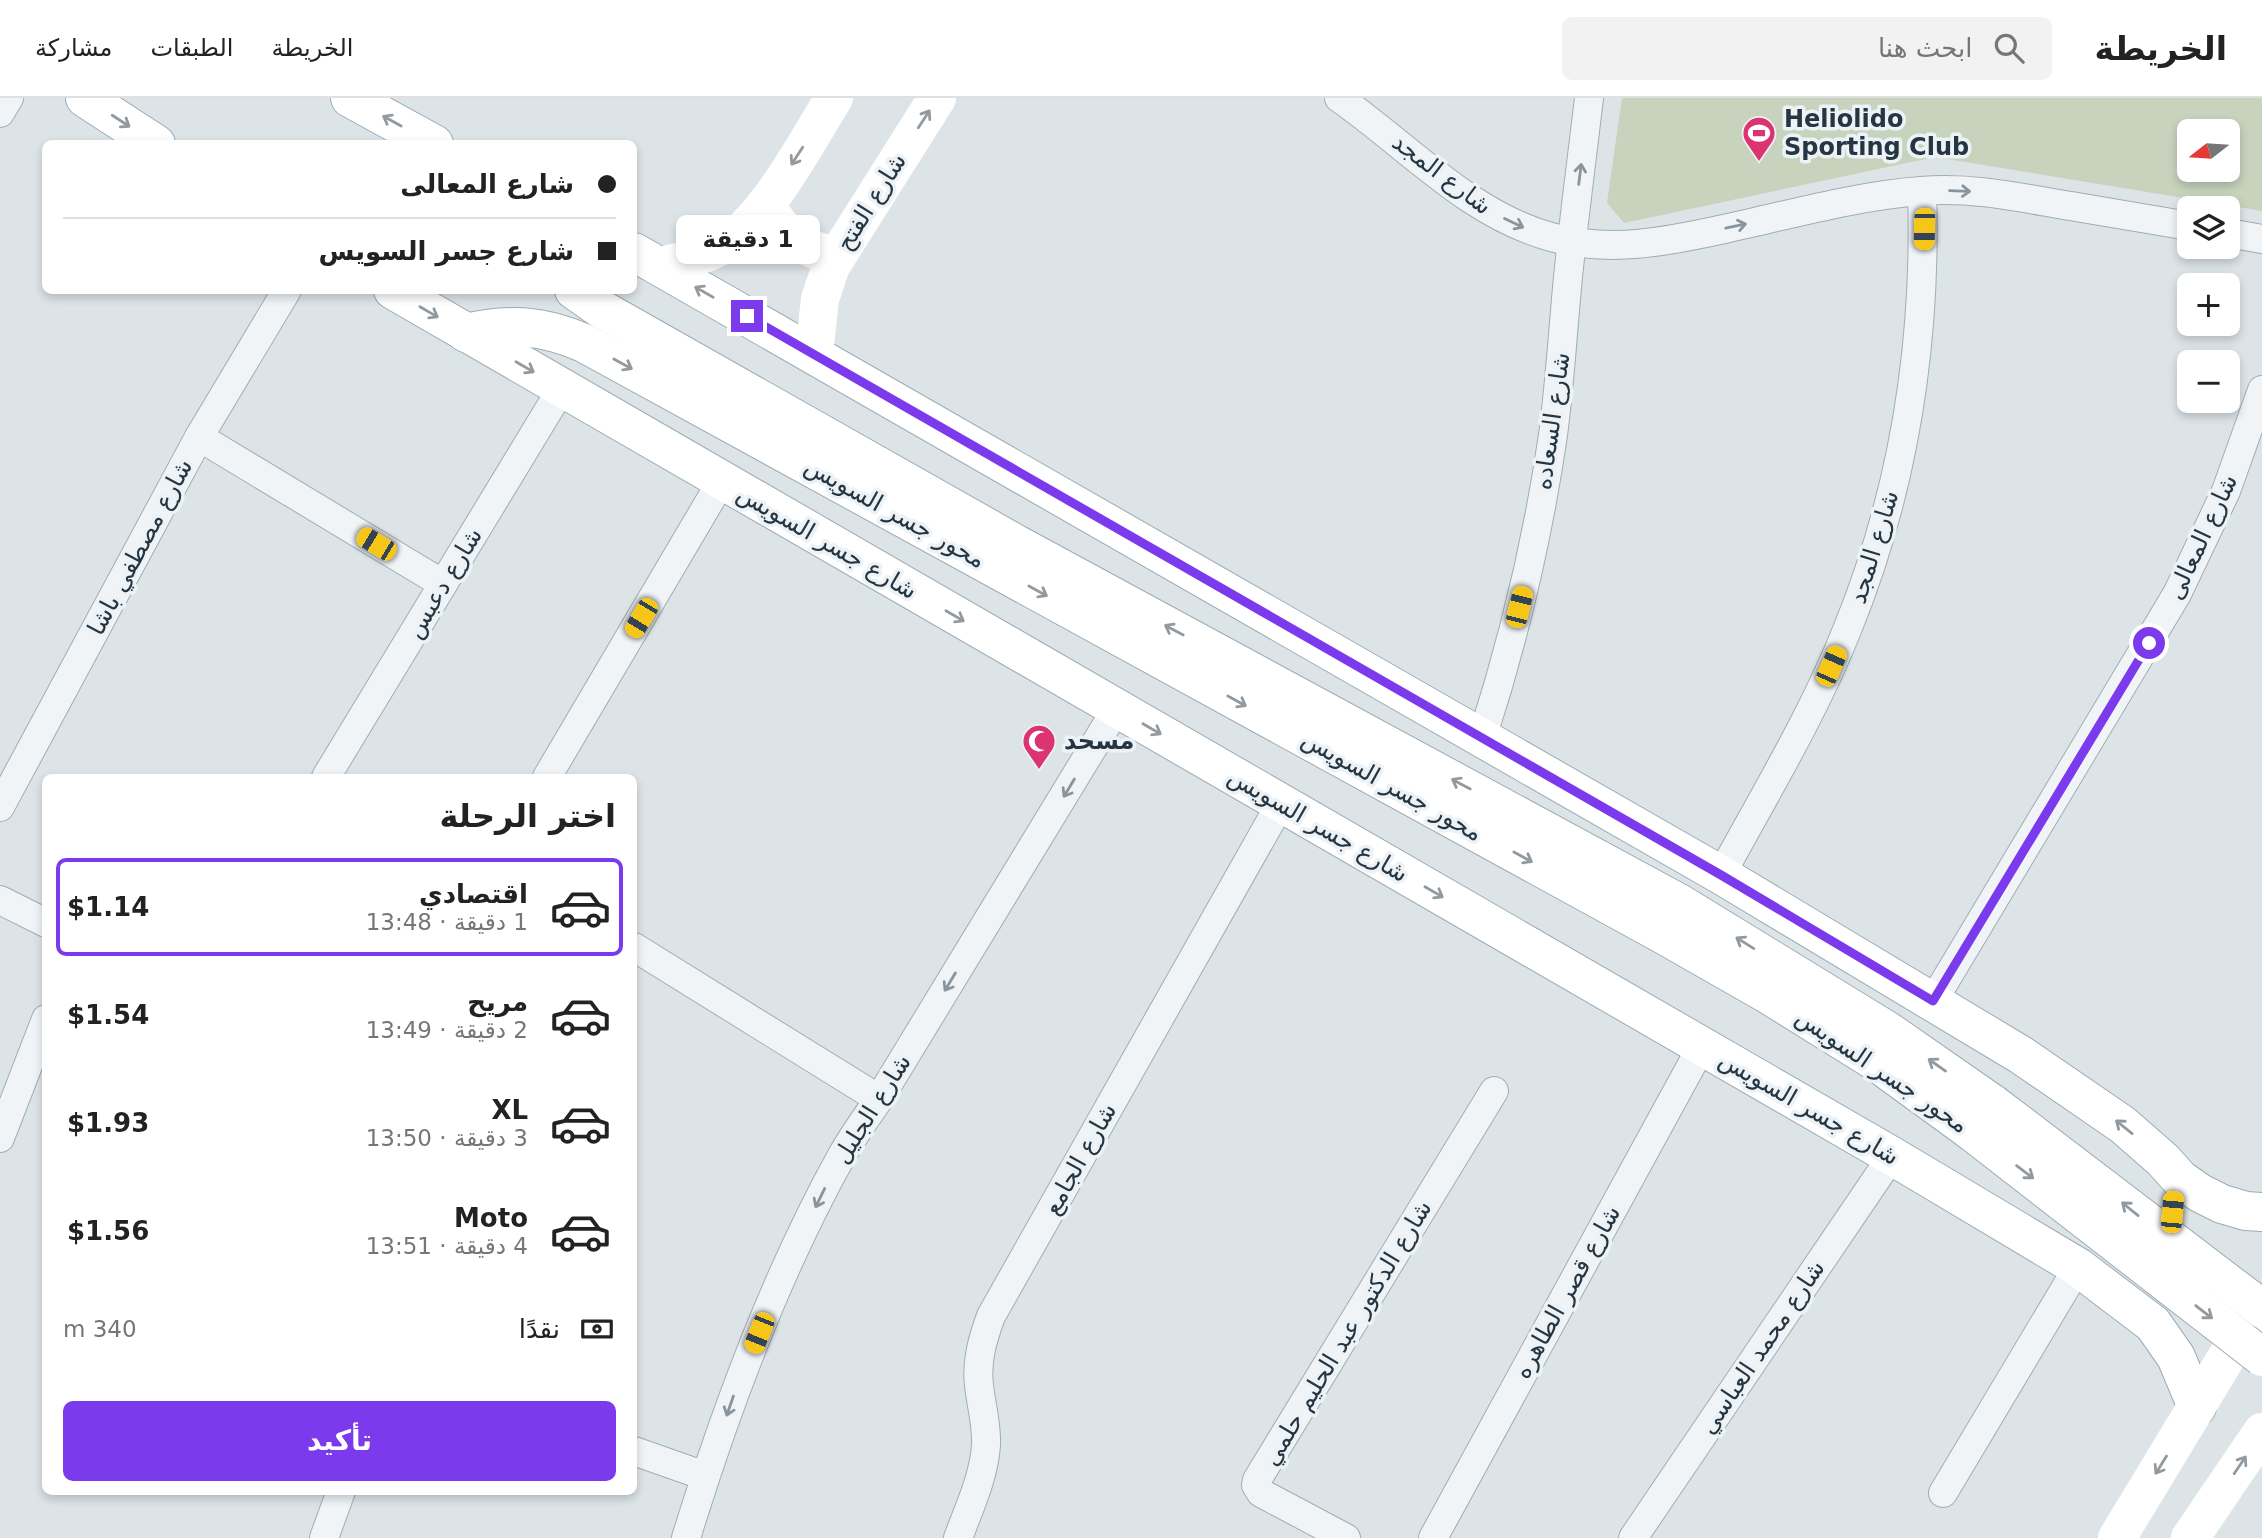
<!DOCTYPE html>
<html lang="ar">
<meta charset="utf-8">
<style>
:root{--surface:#fff;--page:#f2f2f2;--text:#222;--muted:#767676;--line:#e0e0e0;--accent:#7c3aed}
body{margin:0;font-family:"DejaVu Sans","Noto Sans Arabic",sans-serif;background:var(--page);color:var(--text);direction:rtl;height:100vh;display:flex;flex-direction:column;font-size:26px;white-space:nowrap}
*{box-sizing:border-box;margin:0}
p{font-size:23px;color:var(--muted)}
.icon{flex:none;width:38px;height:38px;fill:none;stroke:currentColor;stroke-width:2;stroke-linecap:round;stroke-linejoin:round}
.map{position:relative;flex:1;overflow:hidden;direction:ltr}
.details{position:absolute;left:42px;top:676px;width:595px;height:721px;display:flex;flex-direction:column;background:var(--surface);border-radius:10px;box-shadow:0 4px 10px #0003;direction:rtl}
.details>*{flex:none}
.guide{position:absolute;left:42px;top:42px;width:595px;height:154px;border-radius:10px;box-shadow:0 4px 10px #0003;direction:rtl;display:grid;align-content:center;height:154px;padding:0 21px;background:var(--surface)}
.needle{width:46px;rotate:253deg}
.tools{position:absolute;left:2177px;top:21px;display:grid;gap:14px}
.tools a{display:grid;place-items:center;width:63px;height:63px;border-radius:10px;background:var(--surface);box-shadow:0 4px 10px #0003;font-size:35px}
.end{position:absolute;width:32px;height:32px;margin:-16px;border:9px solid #7c3aed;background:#fff;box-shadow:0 0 0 4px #fff}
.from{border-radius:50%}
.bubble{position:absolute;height:49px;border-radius:10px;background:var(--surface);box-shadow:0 4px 10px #0003;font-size:23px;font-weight:800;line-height:49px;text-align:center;direction:rtl}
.car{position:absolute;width:21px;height:42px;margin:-21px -10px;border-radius:9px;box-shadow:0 0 5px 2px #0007;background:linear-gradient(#f5c518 24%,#345 0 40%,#f5c518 0 76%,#345 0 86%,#f5c518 0)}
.guide b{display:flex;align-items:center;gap:24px;height:66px;font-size:26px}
.guide b+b{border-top:2px solid var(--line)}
.guide i{width:18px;height:18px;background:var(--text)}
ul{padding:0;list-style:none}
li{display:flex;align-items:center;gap:21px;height:98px;margin:0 14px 10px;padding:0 7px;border:4px solid transparent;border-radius:10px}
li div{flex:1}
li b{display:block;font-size:26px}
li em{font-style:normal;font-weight:800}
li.on{border-color:var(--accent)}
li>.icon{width:63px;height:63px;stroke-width:1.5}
h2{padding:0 21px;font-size:32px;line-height:84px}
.pay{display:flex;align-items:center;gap:18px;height:77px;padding:0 21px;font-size:26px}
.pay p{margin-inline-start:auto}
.action{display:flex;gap:14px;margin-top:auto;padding:14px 21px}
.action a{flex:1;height:80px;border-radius:10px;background:var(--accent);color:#fff;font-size:28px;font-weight:800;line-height:80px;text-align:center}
header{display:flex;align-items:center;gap:42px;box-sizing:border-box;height:98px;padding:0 35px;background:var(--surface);border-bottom:2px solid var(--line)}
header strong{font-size:33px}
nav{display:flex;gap:38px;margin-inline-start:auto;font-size:24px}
.search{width:490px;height:63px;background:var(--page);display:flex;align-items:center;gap:18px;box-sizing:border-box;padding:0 24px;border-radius:10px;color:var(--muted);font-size:26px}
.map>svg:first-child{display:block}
</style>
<header>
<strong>الخريطة</strong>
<div class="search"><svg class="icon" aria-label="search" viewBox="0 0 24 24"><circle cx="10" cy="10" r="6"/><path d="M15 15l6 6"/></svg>ابحث هنا</div>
<nav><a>الخريطة</a><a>الطبقات</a><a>مشاركة</a></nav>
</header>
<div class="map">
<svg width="2262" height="1440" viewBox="0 0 2262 1440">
<rect width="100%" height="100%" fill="#dde4e8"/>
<path fill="#c7d3bd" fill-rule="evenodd" d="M1622 0H2262V113L1935 59 1624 125 1607 105ZM2189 33H2228V72H2189Z"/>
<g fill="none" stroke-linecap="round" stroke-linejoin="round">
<defs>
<g id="street">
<path d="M1339 0C1408 48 1468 116 1551 139 1610 155 1665 144 1724 131 1789 117 1855 98 1921 93 1968 89 2013 98 2058 106 2102 113 2146 121 2189 128"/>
<path d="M0 15 9 0"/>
<path d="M2228 135 2262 141"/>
<path d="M199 339 443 486"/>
<path d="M1482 640C1514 541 1538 440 1553 337 1560 284 1563 231 1568 179 1574 119 1582 60 1589 0"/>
<path d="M326 679 562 290"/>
<path d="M547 679 721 384"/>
<path d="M0 709 199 339 287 192"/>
<path d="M1721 777C1765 696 1813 617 1847 532 1904 392 1927 244 1922 93"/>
<path d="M0 802 46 825"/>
<path d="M634 849 879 1001"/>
<path d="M1933 903 2177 496 2226 393 2262 292"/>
<path d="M0 1040 46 921"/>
<path d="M634 1353 705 1378"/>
<path d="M1943 1395 2078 1169"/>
<path d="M324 1440 341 1393"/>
<path d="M686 1440C726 1310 775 1178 841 1059 852 1039 866 1020 879 1001L1117 610"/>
<path d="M958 1440C969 1410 984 1379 986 1347 987 1326 981 1307 979 1287 976 1263 983 1240 991 1218L1281 705"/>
<path d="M1346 1440 1261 1395 1256 1387 1257 1382 1494 993"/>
<path d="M1433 1440 1702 948"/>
<path d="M1633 1440 1892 1058"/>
</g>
<g id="primary">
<path d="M85 0 156 46"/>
<path d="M350 0 434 46"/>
<path d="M634 154 1721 777 2021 957 2123 1027 2163 1062 2180 1081 2200 1095 2222 1106 2246 1113 2262 1114"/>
<path d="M393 192 1892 1058 2078 1169 2153 1226 2176 1259 2197 1309"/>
<path d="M574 192 601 211 1018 447 1679 805 1888 933 1993 1006"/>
<path d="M466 235C511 225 542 227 584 245L1664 837 1769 897 1872 961 1971 1033"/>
</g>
</defs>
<use href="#street" stroke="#a2acb3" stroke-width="30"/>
<use href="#primary" stroke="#9babb5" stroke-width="40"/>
<use href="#street" stroke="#f0f4f6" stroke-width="28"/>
<g stroke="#fff" stroke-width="38">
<path d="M766 106C782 137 803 152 837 158"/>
<path d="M658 168C680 164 701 159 720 149 766 124 806 44 834 0"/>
<path d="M814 256 820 201 831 168 937 0"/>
<path d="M2117 1440 2255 1212"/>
<path d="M2190 1440 2262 1334"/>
</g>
<use href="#primary" stroke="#fff" stroke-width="38"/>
<defs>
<g id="primary-bridge">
<path d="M1993 1006 2262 1211"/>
<path d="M1971 1033 2262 1259"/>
</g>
</defs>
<use href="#primary-bridge" stroke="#9babb5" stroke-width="40" stroke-linecap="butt"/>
<use href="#primary-bridge" stroke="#fff" stroke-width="38"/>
</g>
<defs><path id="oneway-shaft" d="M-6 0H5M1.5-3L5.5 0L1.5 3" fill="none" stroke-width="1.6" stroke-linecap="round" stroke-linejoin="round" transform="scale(1.75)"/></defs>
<g stroke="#929aa0">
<use href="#oneway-shaft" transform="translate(924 21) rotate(-57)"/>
<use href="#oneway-shaft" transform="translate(121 23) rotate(33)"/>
<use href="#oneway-shaft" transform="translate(392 23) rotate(-151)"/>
<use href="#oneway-shaft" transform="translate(797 58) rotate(123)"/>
<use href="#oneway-shaft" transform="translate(704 194) rotate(-150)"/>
<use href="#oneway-shaft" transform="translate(429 214) rotate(30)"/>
<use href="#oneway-shaft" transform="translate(623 266) rotate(29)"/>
<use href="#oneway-shaft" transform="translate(525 269) rotate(30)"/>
<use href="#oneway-shaft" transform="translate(1038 493) rotate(29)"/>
<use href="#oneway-shaft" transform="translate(955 518) rotate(30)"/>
<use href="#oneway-shaft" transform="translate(1174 532) rotate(-152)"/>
<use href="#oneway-shaft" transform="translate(1237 603) rotate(29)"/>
<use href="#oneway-shaft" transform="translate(1152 631) rotate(30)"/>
<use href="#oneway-shaft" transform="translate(1461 686) rotate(-152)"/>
<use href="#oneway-shaft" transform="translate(1523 759) rotate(29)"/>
<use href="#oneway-shaft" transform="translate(1434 794) rotate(30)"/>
<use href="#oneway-shaft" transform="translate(1745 845) rotate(-148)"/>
<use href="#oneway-shaft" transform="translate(1937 967) rotate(-145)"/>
<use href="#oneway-shaft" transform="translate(2124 1029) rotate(-141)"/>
<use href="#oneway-shaft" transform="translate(2025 1074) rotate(37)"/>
<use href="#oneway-shaft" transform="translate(2130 1111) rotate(-141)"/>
<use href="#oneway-shaft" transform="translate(2204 1214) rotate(38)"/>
<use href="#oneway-shaft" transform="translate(2161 1367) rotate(122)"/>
<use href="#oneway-shaft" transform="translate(2240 1367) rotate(-56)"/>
</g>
<g stroke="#8a949c">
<use href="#oneway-shaft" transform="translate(1580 76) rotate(-83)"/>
<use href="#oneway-shaft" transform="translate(1960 93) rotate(2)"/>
<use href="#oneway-shaft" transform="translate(1514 125) rotate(25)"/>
<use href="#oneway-shaft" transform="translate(1736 128) rotate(-12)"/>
<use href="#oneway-shaft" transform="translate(1069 690) rotate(121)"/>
<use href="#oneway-shaft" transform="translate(950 884) rotate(121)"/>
<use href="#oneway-shaft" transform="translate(820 1100) rotate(116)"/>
<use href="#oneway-shaft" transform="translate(730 1308) rotate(109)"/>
</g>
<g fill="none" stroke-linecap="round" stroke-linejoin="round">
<path stroke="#7c3aed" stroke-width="9" d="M747 218 1721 777 1933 903 2149 545"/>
</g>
<defs>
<symbol id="stadium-pin" viewBox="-11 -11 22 30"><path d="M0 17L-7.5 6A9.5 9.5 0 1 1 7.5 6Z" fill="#dc3470" stroke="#ecf2f6"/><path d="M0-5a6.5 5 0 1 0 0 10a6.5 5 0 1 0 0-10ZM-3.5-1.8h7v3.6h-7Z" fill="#fff"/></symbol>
<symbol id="mosque-pin" viewBox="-11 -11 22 30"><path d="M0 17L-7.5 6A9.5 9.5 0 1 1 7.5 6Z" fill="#dc3470" stroke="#ecf2f6"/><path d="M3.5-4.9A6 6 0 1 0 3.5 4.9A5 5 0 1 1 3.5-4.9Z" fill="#fff"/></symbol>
</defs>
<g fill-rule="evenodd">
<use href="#stadium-pin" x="1740" y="16" width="38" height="52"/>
<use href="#mosque-pin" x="1020" y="624" width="38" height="52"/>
</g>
<g text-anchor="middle" stroke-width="7" stroke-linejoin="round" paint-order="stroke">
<g font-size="24" font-weight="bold" fill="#253541" stroke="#ecf2f6" text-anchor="start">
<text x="1784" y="29">Heliolido<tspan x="1784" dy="28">Sporting Club</tspan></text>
<text x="1064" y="651">مسحد</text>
</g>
<g font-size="24" fill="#253541" stroke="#ecf2f6">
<text transform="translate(1442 76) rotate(37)" y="8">شارع المجد</text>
<text transform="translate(871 104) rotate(-58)" y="8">شارع الفتح</text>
<text transform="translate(1552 323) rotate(-82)" y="8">شارع السعاده</text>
<text transform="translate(895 415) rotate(29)" y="8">محور جسر السويس</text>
<text transform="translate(2202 439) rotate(-65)" y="8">شارع المعالى</text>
<text transform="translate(827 444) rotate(30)" y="8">شارع جسر السويس</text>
<text transform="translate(140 449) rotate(-62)" y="8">شارع مصطفي باشا</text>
<text transform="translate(1874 449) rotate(-73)" y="8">شارع المجد</text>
<text transform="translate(444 485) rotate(-59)" y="8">شارع دعبس</text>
<text transform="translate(1392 688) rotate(29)" y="8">محور جسر السويس</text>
<text transform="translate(1318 727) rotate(30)" y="8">شارع جسر السويس</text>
<text transform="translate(1882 973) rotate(34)" y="8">محور جسر السويس</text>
<text transform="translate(1809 1010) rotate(30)" y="8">شارع جسر السويس</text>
<text transform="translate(872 1011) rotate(-58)" y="8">شارع الجليل</text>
<text transform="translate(1080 1061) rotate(-61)" y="8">شارع الجامع</text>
<text transform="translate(1567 1194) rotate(-61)" y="8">شارع قصر الطاهره</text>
<text transform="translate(1347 1235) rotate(-59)" y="8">شارع الدكتور عبد الحليم حلمي</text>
<text transform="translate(1762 1249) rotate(-56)" y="8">شارع محمد العباسي</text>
</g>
</g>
</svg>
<div class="tools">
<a><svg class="needle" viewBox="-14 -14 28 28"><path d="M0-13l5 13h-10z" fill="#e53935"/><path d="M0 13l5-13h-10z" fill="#767676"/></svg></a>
<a><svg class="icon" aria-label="layers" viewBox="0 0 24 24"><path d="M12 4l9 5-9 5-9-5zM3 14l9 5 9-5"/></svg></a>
<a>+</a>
<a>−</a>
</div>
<i class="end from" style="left:2149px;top:545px"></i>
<i class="end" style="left:747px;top:218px"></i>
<div class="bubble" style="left:676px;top:117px;width:144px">1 دقيقة</div>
<i class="car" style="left:1924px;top:131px;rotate:181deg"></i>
<i class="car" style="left:376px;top:446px;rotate:301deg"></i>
<i class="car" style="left:1519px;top:509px;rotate:14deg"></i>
<i class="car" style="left:641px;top:520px;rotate:211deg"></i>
<i class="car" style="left:1831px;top:568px;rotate:24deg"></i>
<i class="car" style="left:2172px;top:1114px;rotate:5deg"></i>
<i class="car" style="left:759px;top:1235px;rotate:202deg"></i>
<div class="guide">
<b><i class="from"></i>شارع المعالى</b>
<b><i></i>شارع جسر السويس</b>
</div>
<section class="details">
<h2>اختر الرحلة</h2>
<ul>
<li class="on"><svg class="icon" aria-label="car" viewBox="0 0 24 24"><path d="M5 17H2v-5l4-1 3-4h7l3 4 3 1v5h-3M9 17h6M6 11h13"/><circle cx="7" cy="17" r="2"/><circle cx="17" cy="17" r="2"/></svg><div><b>اقتصادي</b><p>1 دقيقة · 13:48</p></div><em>$1.14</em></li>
<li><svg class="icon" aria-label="car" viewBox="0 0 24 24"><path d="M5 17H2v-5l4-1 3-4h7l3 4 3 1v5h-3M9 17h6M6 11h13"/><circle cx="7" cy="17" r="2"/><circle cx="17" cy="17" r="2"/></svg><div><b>مريح</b><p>2 دقيقة · 13:49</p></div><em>$1.54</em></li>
<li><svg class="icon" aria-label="car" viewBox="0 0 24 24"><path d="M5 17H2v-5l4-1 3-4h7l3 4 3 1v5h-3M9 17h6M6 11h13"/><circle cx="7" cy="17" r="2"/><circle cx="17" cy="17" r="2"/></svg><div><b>XL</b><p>3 دقيقة · 13:50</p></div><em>$1.93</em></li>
<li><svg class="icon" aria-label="car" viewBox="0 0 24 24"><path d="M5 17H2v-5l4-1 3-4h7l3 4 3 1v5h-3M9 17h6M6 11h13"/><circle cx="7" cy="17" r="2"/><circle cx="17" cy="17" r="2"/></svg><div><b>Moto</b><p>4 دقيقة · 13:51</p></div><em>$1.56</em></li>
</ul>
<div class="pay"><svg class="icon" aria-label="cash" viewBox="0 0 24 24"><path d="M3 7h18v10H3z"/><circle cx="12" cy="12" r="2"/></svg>نقدًا<p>340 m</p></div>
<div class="action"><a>تأكيد</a></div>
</section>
</div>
